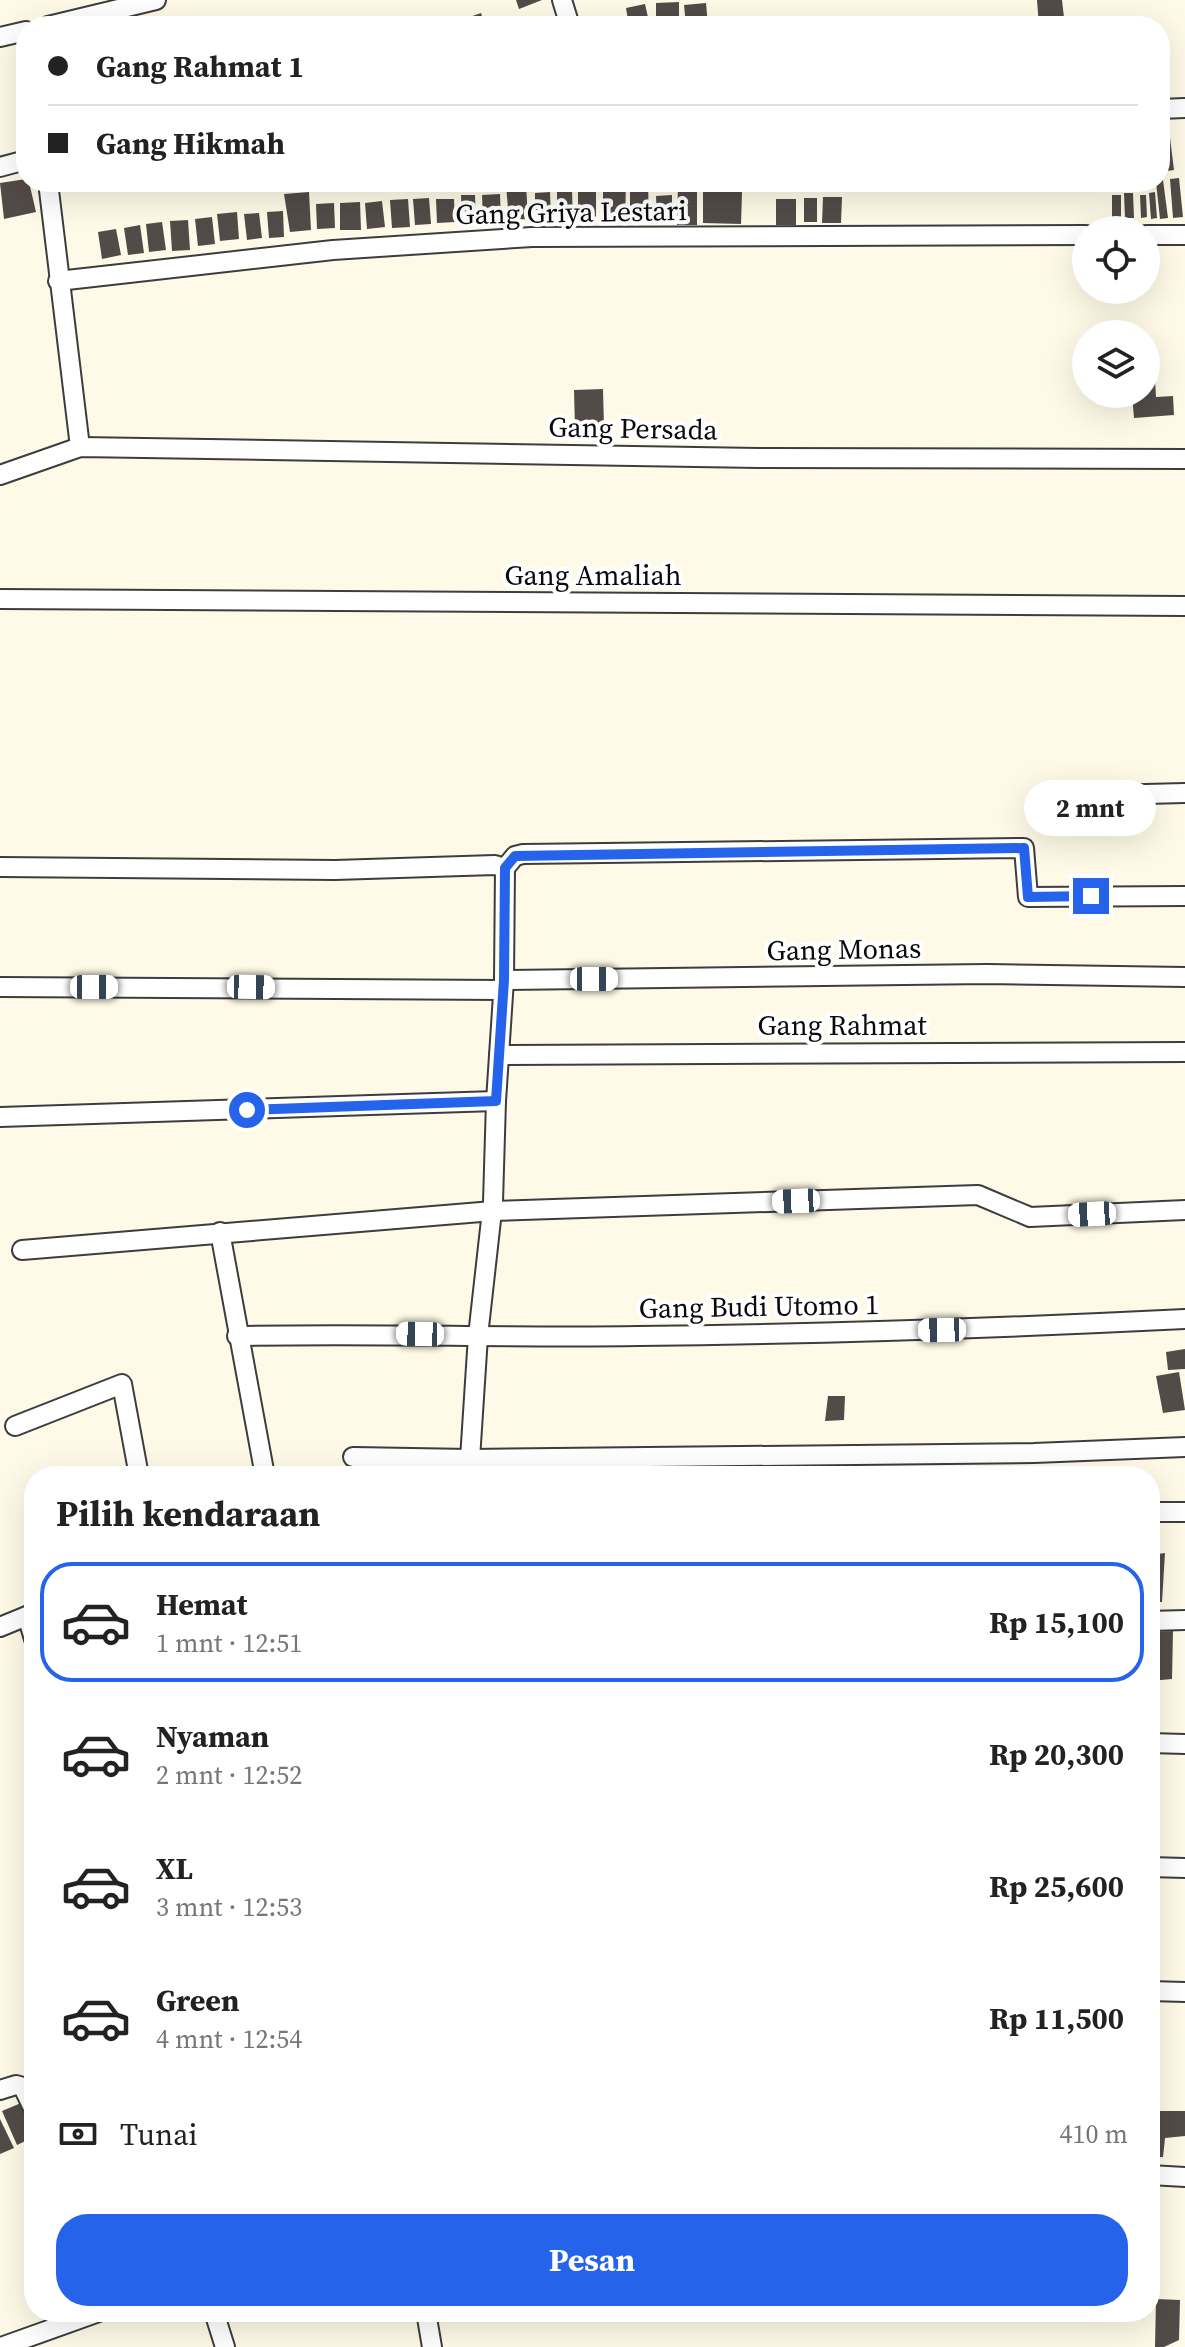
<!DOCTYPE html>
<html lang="id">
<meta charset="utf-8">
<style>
:root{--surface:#fff;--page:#f2f2f2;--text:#222;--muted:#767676;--line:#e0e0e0;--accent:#2563eb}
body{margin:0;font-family:"Source Serif 4",serif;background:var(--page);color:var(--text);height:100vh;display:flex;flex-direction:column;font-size:30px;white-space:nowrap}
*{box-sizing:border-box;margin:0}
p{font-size:26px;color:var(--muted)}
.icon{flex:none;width:44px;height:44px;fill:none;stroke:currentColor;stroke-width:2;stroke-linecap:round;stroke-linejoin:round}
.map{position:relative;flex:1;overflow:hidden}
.panel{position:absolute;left:24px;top:1466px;width:1136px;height:856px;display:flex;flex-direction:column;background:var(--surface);border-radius:32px;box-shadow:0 8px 32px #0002}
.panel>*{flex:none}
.top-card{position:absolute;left:16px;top:16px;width:1154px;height:176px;border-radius:32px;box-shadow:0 8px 32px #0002;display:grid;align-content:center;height:176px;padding:0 32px;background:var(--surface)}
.controls{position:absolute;left:1072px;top:216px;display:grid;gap:16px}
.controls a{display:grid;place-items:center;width:88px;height:88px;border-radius:50%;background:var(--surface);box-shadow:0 8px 32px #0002;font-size:40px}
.end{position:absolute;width:36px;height:36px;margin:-18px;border:10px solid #2563eb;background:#fff;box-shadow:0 0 0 4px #fff}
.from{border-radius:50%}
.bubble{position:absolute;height:56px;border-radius:28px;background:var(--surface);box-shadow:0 8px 32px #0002;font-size:26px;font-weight:700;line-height:56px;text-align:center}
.car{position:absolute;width:24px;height:48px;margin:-24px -12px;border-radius:10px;box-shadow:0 0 6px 2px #0007;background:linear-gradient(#fff 24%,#345 0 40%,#fff 0 76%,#345 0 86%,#fff 0)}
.top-card b{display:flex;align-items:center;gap:28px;height:76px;font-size:30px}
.top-card b+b{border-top:2px solid var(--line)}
.top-card i{width:20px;height:20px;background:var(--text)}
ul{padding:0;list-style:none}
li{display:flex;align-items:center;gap:24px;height:120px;margin:0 16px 12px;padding:0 16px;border:4px solid transparent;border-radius:32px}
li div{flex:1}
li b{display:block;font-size:30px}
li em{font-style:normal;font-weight:700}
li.on{border-color:var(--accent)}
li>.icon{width:72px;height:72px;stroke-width:1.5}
h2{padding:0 32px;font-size:36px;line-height:96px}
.pay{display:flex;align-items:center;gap:20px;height:88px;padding:0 32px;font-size:30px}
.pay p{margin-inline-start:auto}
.cta{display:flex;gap:16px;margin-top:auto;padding:16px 32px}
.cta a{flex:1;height:92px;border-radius:32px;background:var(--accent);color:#fff;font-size:32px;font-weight:700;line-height:92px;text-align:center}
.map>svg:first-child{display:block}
</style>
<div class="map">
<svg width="1185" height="2347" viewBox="0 0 1185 2347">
<rect width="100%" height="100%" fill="#fefae7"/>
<g fill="#524b47">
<path d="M516 0H542L519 9Z"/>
<path d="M1037 0H1062L1065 26H1039Z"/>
<path d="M679 2V26H656V3Z"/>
<path d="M706 3 708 26H686L684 5Z"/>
<path d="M645 4 650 26H629L626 8Z"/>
<path d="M481 13 485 26H463L461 20Z"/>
<path d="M1168 122 1174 170 1160 172V123Z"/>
<path d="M1179 178 1183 217 1173 218 1170 179Z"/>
<path d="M26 179V182H29L36 212 4 219 0 183Z"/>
<path d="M1160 180H1163L1168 218 1160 219 1156 182Z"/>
<rect x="578" y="182" width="18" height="37"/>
<path d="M603 182H626L625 224H603Z"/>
<path d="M630 182H648L649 222H630Z"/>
<path d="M526 184 528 219 509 220 506 185Z"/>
<path d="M678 185 697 186V225H677Z"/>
<path d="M557 191H572L573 221H557Z"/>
<path d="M703 191 742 192 741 224 703 223Z"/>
<path d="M309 192 311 230 290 232 284 194Z"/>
<path d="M550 192 551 219 535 220V193Z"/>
<path d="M1155 192 1157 218 1151 219 1149 193Z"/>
<path d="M1124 193H1133L1134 218H1125Z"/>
<path d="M500 194 501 220 483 221 482 195Z"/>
<path d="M461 195H475L476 224H462Z"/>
<path d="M672 195V223H657L656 196Z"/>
<rect x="1112" y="195" width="9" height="22"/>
<path d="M1140 195H1146L1147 217 1141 218Z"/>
<path d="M823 197H842L841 223H822Z"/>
<path d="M429 198 431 224 415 225 413 199Z"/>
<rect x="804" y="198" width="13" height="24"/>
<path d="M408 199 410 227 392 228 390 200Z"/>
<path d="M436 199H454L455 222 437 223Z"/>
<rect x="776" y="199" width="20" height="26"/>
<path d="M382 201 385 227 367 229 365 203Z"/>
<path d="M360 202 361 230H340V203Z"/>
<path d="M334 203 335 228 317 229 316 204Z"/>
<path d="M283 211 284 237 269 238 267 212Z"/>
<path d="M237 212 239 239 220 241 217 214Z"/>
<path d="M259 213 262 238 247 240 244 214Z"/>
<path d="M212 217 215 244 198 246 195 219Z"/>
<path d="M188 220 190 250 172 251 170 221Z"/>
<path d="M162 222 166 250 149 252 146 224Z"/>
<path d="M140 225 144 253 128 255 124 228Z"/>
<path d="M116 229 121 255 102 259 98 232Z"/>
<path d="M1155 379 1156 397 1173 396 1174 415 1134 418 1132 394H1146V380Z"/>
<path d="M603 389 604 428H575L574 390Z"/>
<path d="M1185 1349V1369L1168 1370 1166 1352Z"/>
<path d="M1179 1372 1185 1410 1163 1413 1156 1376Z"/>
<path d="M828 1396H845L844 1420 825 1421Z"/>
<path d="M1165 1553 1162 1602H1150V1555Z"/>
<path d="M1173 1631 1172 1679 1150 1681V1632Z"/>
<path d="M21 2103 34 2137 17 2145 2 2111Z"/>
<path d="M1150 2111H1185V2136L1165 2138 1163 2157 1150 2158Z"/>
<path d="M0 2119 14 2148 0 2154Z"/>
<path d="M34 2154V2182L25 2157Z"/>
<path d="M1156 2299 1180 2300 1179 2340 1164 2347H1155Z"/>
</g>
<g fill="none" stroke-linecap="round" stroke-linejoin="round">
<defs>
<g id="minor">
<path d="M562 0 570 26"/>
<path d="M48 26 156 0"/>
<path d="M0 37 26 31"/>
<path d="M1160 109 1185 108"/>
<path d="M0 167 26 160"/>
<path d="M48 182 80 447"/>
<path d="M1146 235H1185"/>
<path d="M58 281 333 250 532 237 1086 235"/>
<path d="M0 475 80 447 759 458 1185 459"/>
<path d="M0 599 1185 606"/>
<path d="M1066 796 1185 793"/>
<path d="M0 867 335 870 495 865 505 868 504 980 496 1101 493 1202 478 1336 470 1459 353 1457"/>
<path d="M505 868 515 856 523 854 1024 848 1028 897 1185 896"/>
<path d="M504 980 987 974 1185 977"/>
<path d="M0 987 503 990"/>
<path d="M499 1055 1185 1052"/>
<path d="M0 1117 496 1101"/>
<path d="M220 1232 265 1476"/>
<path d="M22 1250 493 1211 978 1195 1030 1217 1185 1210"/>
<path d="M237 1336C371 1333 505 1338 638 1336 821 1334 1003 1328 1185 1319"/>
<path d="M15 1426 122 1384 139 1476"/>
<path d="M470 1459 1034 1453 1185 1447"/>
<path d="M1150 1512H1185"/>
<path d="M27 1616 34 1639"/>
<path d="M1150 1621 1185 1620"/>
<path d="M0 1627 34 1613"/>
<path d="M1150 1743 1185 1744"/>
<path d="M1150 1867 1185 1868"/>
<path d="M1150 1991 1185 1992"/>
<path d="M0 2090 16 2085 23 2087 34 2110"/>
<path d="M1150 2175 1185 2177"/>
<path d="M214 2312 225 2347"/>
<path d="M426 2312 432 2347"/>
<path d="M1 2347 99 2312"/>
</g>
</defs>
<use href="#minor" stroke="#3d3d3d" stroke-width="22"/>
<use href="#minor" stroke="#fff" stroke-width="18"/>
</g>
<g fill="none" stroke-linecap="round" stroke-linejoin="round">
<path stroke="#2563eb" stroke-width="10" d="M247 1110 496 1101 504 980 505 868 515 856 1024 848 1028 897 1091 896"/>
</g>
<g text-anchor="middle" stroke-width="8" stroke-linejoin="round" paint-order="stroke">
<g font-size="28" fill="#0a0a0a" stroke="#fff">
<text transform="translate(571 212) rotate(-1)" y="10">Gang Griya Lestari</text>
<text transform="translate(633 428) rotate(1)" y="10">Gang Persada</text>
<text x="593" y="585">Gang Amaliah</text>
<text transform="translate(844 949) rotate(-1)" y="10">Gang Monas</text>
<text x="842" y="1035">Gang Rahmat</text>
<text transform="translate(759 1306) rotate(-1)" y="10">Gang Budi Utomo 1</text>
</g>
</g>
</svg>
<div class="controls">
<a><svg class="icon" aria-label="locate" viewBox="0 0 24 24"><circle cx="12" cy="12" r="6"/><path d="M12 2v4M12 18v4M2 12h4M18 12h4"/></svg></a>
<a><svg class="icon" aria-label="layers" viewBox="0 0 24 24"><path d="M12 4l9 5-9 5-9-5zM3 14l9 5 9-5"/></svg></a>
</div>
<i class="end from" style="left:247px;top:1110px"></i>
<i class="end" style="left:1091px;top:896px"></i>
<div class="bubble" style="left:1024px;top:780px;width:132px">2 mnt</div>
<i class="car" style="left:594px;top:979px;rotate:90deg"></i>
<i class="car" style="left:94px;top:987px;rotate:90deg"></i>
<i class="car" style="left:251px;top:987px;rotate:91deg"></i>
<i class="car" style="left:796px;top:1201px;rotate:268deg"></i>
<i class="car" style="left:1092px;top:1214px;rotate:267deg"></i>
<i class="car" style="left:942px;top:1330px;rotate:269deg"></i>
<i class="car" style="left:420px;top:1334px;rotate:271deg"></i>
<div class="top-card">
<b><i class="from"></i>Gang Rahmat 1</b>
<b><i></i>Gang Hikmah</b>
</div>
<section class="panel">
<h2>Pilih kendaraan</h2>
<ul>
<li class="on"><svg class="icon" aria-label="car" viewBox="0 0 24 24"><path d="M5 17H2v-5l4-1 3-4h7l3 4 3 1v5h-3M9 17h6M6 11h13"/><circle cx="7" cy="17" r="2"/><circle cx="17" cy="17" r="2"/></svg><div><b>Hemat</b><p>1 mnt · 12:51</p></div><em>Rp 15,100</em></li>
<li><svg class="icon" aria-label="car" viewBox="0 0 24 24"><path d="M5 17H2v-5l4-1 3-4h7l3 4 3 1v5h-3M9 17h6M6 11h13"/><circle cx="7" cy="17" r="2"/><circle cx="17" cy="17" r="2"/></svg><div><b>Nyaman</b><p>2 mnt · 12:52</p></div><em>Rp 20,300</em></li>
<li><svg class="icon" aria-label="car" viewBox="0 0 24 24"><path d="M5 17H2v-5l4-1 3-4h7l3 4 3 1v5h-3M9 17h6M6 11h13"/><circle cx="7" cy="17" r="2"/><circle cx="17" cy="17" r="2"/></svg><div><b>XL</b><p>3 mnt · 12:53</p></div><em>Rp 25,600</em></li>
<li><svg class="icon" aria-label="car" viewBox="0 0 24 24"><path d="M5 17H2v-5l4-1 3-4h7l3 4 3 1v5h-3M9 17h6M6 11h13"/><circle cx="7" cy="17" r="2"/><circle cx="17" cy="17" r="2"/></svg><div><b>Green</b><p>4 mnt · 12:54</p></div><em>Rp 11,500</em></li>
</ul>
<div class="pay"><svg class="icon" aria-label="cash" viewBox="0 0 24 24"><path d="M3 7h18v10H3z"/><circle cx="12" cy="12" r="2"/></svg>Tunai<p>410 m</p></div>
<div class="cta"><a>Pesan</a></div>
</section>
</div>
